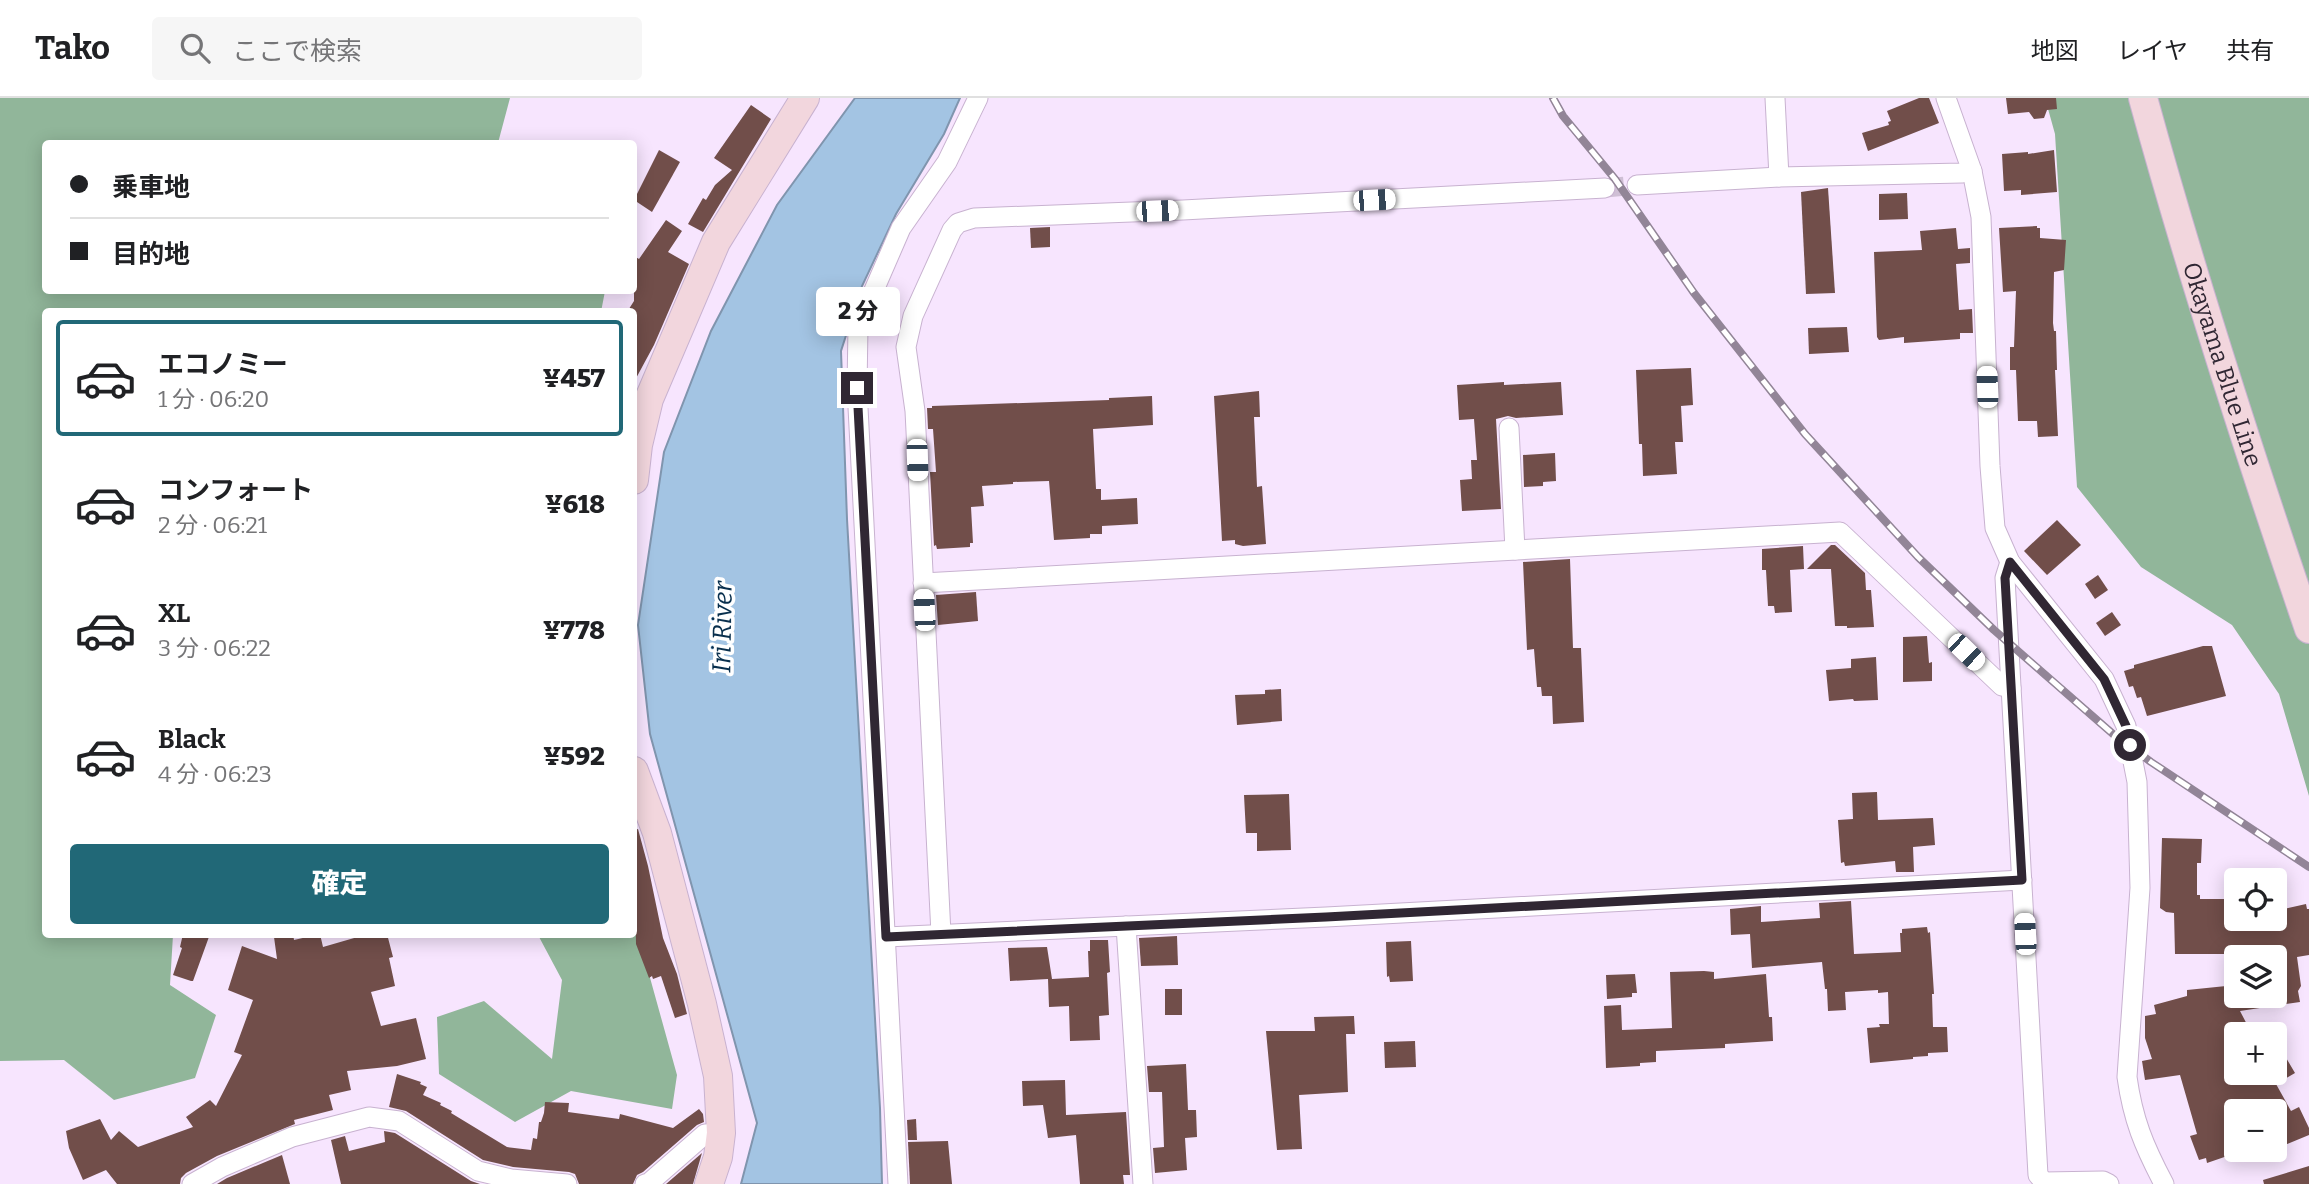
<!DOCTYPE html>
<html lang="ja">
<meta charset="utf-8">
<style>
:root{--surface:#fff;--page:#f6f6f6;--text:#202124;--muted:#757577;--line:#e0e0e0;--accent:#216877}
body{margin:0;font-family:Bitter,"Noto Sans JP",serif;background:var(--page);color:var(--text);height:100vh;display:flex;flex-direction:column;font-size:26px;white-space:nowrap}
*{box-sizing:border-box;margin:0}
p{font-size:23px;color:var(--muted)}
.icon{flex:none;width:38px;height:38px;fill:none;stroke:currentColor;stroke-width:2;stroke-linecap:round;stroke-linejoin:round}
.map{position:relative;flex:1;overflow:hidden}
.panel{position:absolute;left:42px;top:210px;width:595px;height:630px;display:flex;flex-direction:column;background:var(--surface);border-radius:7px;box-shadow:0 4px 18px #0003}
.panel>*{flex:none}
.guide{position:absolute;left:42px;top:42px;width:595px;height:154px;border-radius:7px;box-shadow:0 4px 18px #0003;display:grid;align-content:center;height:154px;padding:0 28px;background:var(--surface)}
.controls{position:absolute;left:2224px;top:770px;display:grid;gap:14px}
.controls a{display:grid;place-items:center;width:63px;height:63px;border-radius:7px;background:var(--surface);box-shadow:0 4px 18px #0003;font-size:35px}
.end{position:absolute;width:32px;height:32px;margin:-16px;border:9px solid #302733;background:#fff;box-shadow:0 0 0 4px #fff}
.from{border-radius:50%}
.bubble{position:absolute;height:49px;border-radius:7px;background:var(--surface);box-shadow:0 4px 18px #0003;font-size:23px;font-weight:800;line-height:49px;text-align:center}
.car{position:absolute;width:21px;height:42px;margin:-21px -10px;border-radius:9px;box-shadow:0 0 5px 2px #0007;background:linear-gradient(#fff 24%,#345 0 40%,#fff 0 76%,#345 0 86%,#fff 0)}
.guide b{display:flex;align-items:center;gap:24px;height:66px;font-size:26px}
.guide b+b{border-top:2px solid var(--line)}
.guide i{width:18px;height:18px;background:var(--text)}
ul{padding:12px 0 0;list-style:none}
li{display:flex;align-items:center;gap:21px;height:116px;margin:0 14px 10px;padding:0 14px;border:4px solid transparent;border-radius:7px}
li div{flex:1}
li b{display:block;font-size:26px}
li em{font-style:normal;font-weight:800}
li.active{border-color:var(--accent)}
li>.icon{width:63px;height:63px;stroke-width:1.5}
.primary-button{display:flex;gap:14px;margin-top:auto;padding:14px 28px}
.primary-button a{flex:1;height:80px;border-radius:7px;background:var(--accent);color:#fff;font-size:28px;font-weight:800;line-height:80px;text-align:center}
header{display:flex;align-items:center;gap:42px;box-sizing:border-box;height:98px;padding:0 35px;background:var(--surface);border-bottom:2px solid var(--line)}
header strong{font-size:33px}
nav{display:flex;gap:38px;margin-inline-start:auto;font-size:24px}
.search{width:490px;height:63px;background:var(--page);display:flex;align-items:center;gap:18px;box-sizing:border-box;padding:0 24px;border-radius:7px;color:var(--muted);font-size:26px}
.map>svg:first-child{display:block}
</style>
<header>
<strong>Tako</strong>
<div class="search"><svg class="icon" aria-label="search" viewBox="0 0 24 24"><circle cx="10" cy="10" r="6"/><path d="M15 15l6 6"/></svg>ここで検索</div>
<nav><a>地図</a><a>レイヤ</a><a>共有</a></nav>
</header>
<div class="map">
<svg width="2309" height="1086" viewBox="0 0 2309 1086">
<rect width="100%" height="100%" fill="#f7e5fe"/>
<g fill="#91b69a">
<path d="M0 0H510L498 45 46 46V192L605 193 601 214H46V836L173 837 170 887 216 917 195 980 114 1002 64 962 0 963Z"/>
<path d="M2045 0H2309V698L2279 596 2232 527 2141 469 2077 389 2055 36Z"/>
<path d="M634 822 677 977 672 1011 571 993 515 1024 439 976 437 919 484 903 552 961 562 882 538 837 634 836Z"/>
</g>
<path fill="#a3c4e3" stroke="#8095ae" stroke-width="2" d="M855 0H960L944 36 896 116 862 188 841 253 847 421 880 1010 882 1086H741L757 1025 650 636 638 527 664 354 711 233 777 107Z"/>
<g fill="#714e4a">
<path d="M1919 0H1929L1939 25 1868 53 1862 35 1889 27 1888 24 1891 23 1887 13Z"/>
<path d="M2006 0H2056L2057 11 2047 12 2044 20 2034 21 2029 14 2008 16Z"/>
<path d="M751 7 771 21 703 134 688 126 703 100 706 102 715 87 732 72 714 60Z"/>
<path d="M659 52 680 64 652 114 634 102Z"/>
<path d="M2054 52 2057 94 2021 97V92L2004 93 2002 56 2028 54V56Z"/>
<path d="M1828 90 1835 195 1806 196 1801 94Z"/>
<path d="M1907 95 1908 121 1879 122V96Z"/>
<path d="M666 122 682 133 668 154 689 166 654 247 634 284V214H627L634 203V158L639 161Z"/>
<path d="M2037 128V130H2040V140L2066 142 2064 172 2054 174 2053 225 2054 233H2056L2057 272H2055L2058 338 2038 339 2037 323H2018L2016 272H2010V249H2014L2016 193 2003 194 1999 130Z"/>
<path d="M1050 129V149L1031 150 1030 130Z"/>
<path d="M1956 130 1958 151 1970 150V165L1956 166 1959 212 1972 211 1973 235H1960V241L1904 245V239L1879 242 1877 239 1874 154 1922 152 1920 133Z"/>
<path d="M1847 229 1849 254 1809 256 1808 230Z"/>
<path d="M1691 270 1693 307 1681 308 1683 344H1675L1677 376 1643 378 1642 346H1639L1636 272Z"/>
<path d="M1504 284V287L1561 284 1563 317 1516 320 1508 318 1496 321 1501 411 1462 413 1460 382 1472 381 1471 362H1477L1474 321 1459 322 1457 287Z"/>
<path d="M1259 293 1260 319H1254L1257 389 1262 388 1266 446 1243 448 1235 446V442L1222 443 1214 298Z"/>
<path d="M1152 298 1153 327 1093 331 1096 391H1101V402L1137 400 1138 426 1102 428V436H1090V440L1054 442 1049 383 1013 384V386L982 388 984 408 971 409 973 445H970V449L937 451 936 447 934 448 930 374H936L933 331H928L927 310H932V308L1109 302V300Z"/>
<path d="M1555 355 1556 383 1543 384V388L1524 389 1523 357Z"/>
<path d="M2057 422 2081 447 2047 477 2024 453Z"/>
<path d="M1831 447H1835L1865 475 1866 492H1871L1874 529 1847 530V528H1835L1831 471H1807Z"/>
<path d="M1803 448 1804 471 1790 472 1792 514 1775 515 1774 508H1768L1766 472H1762V451Z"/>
<path d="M1570 461 1573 550H1581L1584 624 1553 626 1552 598H1542L1541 589H1537L1534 551 1527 552 1523 464Z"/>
<path d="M2098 477 2108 492 2095 501 2085 486Z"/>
<path d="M976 494 978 523 938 527 936 497Z"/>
<path d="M2112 514 2121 527 2105 538 2096 525Z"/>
<path d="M1927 538 1929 565 1932 564V583L1903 584V539Z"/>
<path d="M2203 548H2212L2226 598 2147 618 2141 599 2137 600 2133 588 2129 589 2124 573 2134 570V567Z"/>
<path d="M1876 559 1878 602 1854 603 1853 601 1829 603 1826 572 1851 570V561Z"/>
<path d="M1281 591 1282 623 1237 627 1235 597 1265 596V592Z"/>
<path d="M1877 694 1878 722 1933 720 1935 747 1913 749 1914 774H1896L1895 763 1845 768 1844 764 1841 765 1838 722 1853 721 1852 695Z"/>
<path d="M1289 696 1291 752 1257 753V735H1246L1244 697Z"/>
<path d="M638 731 648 768 663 840 677 876 687 916 675 920 661 878 653 881 652 878 649 880 636 846 634 732Z"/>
<path d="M2162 740 2202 741 2201 765H2197V797H2200V801H2224V814L2236 811V821H2275V813L2306 806 2307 811H2309V857L2297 859 2301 888 2298 893 2300 904 2240 913 2252 936H2236V975H2275V941L2295 975 2276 986 2291 1013 2299 1009 2309 1030V1037L2275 1051V1001L2253 1013H2236V1055L2207 1065 2206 1060 2199 1062 2190 1038 2197 1036 2180 977 2145 982 2142 963 2152 961 2145 940V918L2156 916 2154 907 2187 898V892L2236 887V898H2275V859H2238L2237 856H2175L2174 815 2166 814 2160 810Z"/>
<path d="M1851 803 1854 856 1901 854 1900 835H1902V831L1927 829 1928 835 1930 834 1934 896H1932L1933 929H1947L1948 954 1928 955V958L1913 959V961L1870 965 1867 930 1880 929 1879 926H1889L1888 894 1878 895V892L1845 894 1846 912 1828 913 1827 891H1825L1822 864 1752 870 1750 836 1731 837 1730 811 1761 808V824L1820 820 1819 805Z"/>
<path d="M183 836H210L193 883H191L173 877 182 850 180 849Z"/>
<path d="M293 836 294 842 320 836 323 849 368 836H387L393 859 389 860 395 888 371 894 381 928 416 920 426 961 397 968 347 973 351 992 329 997 333 1012 294 1022 295 1026 217 1058 186 1075 181 1080 180 1086H117L106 1072 83 1082 69 1050 66 1033 100 1021 111 1042 119 1033 138 1049 193 1029 186 1019 210 1002 216 1008 242 957 234 954 253 902 228 892 242 848 277 861 274 839Z"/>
<path d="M1177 838 1178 867 1141 868 1139 840Z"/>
<path d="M1090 842H1108L1110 874 1107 875 1109 917 1099 918 1100 942 1070 943 1069 908 1049 909 1048 881 1010 883 1008 850 1047 849 1052 881 1089 879 1088 853H1090Z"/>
<path d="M1411 843 1413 883 1390 884 1389 878 1387 879 1386 844Z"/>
<path d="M1704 873 1714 874V881L1766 876 1769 919H1772L1773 943 1725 946V950L1656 953V964L1640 965V968L1606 970 1604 908 1621 907 1622 932 1672 930 1670 874Z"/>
<path d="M1635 876 1637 895H1632V899L1607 901 1606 877Z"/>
<rect x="1165" y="891" width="17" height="26"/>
<path d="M1354 918 1355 936H1346L1348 994 1299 997 1302 1051 1277 1052 1266 933H1315L1314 919Z"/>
<path d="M1415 943 1416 969 1385 970 1384 944Z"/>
<path d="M1186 966 1188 1012H1196L1197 1039 1185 1040 1187 1072 1155 1075 1153 1050 1164 1049 1162 994H1149L1147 968Z"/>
<path d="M397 976 421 984 420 986 427 989 423 997 441 1005 440 1007 452 1013 451 1015 507 1049 531 1052 533 1040 537 1041 539 1024H541L544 1015 545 1004 569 1005 568 1014 619 1021 620 1016 673 1030 699 1011 703 1016 704 1024 697 1027 643 1074 637 1077 633 1086H579L575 1076 569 1074 513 1069 483 1062 406 1013 389 1009Z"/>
<path d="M1065 982 1066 1017 1126 1014 1130 1077H1123L1124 1086H1080L1076 1037 1048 1040 1043 1007 1023 1008 1022 983Z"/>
<path d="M916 1021 917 1042H908L907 1022Z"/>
<path d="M384 1033 395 1035 471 1083 480 1086H341L331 1042 345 1038 349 1053 385 1044Z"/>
<path d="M948 1043 952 1086H910L908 1044Z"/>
<path d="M702 1055 693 1086H666Z"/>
<path d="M282 1057 290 1086H217L227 1080Z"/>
<path d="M2309 1068V1086H2264L2263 1082Z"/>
</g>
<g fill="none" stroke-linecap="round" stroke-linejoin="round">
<path stroke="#cfbfd5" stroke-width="19" stroke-dasharray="19 10" stroke-linecap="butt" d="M1605 90 1637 87"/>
<defs>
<g id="minor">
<path d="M1775 0 1779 79"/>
<path d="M1946 0 1972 73 1981 119 1990 368 1995 430 2010 464 2104 581 2126 628 2137 684 2140 790 2127 979C2133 1022 2144 1048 2164 1086"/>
<path d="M1637 87 1779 79 1962 75 1972 73"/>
<path d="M1509 330 1515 452"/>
<path d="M2010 464 2005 480 2038 1077 2044 1084 2103 1083 2109 1086"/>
<path d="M923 485 1840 434 2002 588 2011 590"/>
<path d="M1126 828 1143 1086"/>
<path d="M941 836 915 313 906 249 913 218 952 132 958 125 974 120 1183 112 1605 90"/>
<path d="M886 839 1326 819 2022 782"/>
<path d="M192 1086 222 1069 292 1039 369 1019 399 1023 478 1073 511 1081 567 1086"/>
<path d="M645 1086 649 1085 705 1036 721 1035"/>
<path d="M898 1086 857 290 858 229 901 130 947 64 978 0"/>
</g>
<g id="secondary">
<path id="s1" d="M2143 0C2192 179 2249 355 2309 531"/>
<path d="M634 382 638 347 649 301 716 144 805 0"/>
<path d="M634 673 657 735 702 906 718 978 721 1035 718 1059 709 1086"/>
</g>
</defs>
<use href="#minor" stroke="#c8b2d0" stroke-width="21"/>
<use href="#secondary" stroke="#c8b2d0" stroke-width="30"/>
<use href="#minor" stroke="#fff" stroke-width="19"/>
<use href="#secondary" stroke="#f2d6dd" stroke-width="28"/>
<defs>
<path id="rail" d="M1553 0 1563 18 1615 81 1694 195 1805 336 1918 459 1994 532 2113 636 2151 664 2309 769"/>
</defs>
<use href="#rail" stroke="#928597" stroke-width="8"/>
<use href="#rail" stroke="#fff" stroke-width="5" stroke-dasharray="16" stroke-linecap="butt"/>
</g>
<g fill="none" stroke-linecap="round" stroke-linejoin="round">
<path stroke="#302733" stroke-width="9" d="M857 290 886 839 1326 819 2022 782 2005 480 2010 464 2104 581 2126 628 2130 647"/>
</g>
<g text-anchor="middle" stroke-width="7" stroke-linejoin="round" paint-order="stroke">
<g font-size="24" fill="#302733" stroke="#fff">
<text dy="8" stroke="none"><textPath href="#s1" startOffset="278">Okayama Blue Line</textPath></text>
</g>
<g font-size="26" font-style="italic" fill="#082f4d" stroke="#fff">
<text transform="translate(722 529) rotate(-89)" y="9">Iri River</text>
</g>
</g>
</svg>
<div class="controls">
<a><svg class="icon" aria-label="locate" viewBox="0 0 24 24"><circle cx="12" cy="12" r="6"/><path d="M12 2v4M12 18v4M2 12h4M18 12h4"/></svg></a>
<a><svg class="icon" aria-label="layers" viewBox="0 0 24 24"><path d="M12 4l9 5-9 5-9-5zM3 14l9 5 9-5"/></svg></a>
<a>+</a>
<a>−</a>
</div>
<i class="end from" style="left:2130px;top:647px"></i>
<i class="end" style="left:857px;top:290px"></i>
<div class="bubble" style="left:816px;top:189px;width:84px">2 分</div>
<i class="car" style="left:1374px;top:102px;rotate:87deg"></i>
<i class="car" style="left:1157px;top:113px;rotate:88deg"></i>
<i class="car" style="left:1987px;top:289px;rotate:358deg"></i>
<i class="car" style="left:917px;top:362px;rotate:178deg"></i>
<i class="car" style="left:924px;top:512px;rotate:357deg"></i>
<i class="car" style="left:1966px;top:554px;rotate:134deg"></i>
<i class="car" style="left:2025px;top:836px;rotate:357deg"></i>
<div class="guide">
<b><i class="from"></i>乗車地</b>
<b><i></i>目的地</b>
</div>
<section class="panel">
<ul>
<li class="active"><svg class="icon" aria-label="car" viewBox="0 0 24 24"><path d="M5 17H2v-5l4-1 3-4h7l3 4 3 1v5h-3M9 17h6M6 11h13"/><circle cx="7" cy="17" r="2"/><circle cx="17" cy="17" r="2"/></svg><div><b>エコノミー</b><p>1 分 · 06:20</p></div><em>¥457</em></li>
<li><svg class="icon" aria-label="car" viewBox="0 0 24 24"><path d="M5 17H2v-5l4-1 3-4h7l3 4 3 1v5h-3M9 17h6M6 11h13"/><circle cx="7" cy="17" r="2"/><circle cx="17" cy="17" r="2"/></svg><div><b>コンフォート</b><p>2 分 · 06:21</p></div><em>¥618</em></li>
<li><svg class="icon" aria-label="car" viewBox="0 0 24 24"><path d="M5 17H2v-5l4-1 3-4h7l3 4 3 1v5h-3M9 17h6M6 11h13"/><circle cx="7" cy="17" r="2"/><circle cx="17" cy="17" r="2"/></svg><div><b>XL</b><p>3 分 · 06:22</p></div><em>¥778</em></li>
<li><svg class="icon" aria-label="car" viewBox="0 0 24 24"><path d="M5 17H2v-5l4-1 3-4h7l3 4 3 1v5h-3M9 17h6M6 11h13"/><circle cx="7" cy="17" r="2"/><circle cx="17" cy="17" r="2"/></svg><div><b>Black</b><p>4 分 · 06:23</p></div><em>¥592</em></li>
</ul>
<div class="primary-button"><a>確定</a></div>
</section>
</div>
